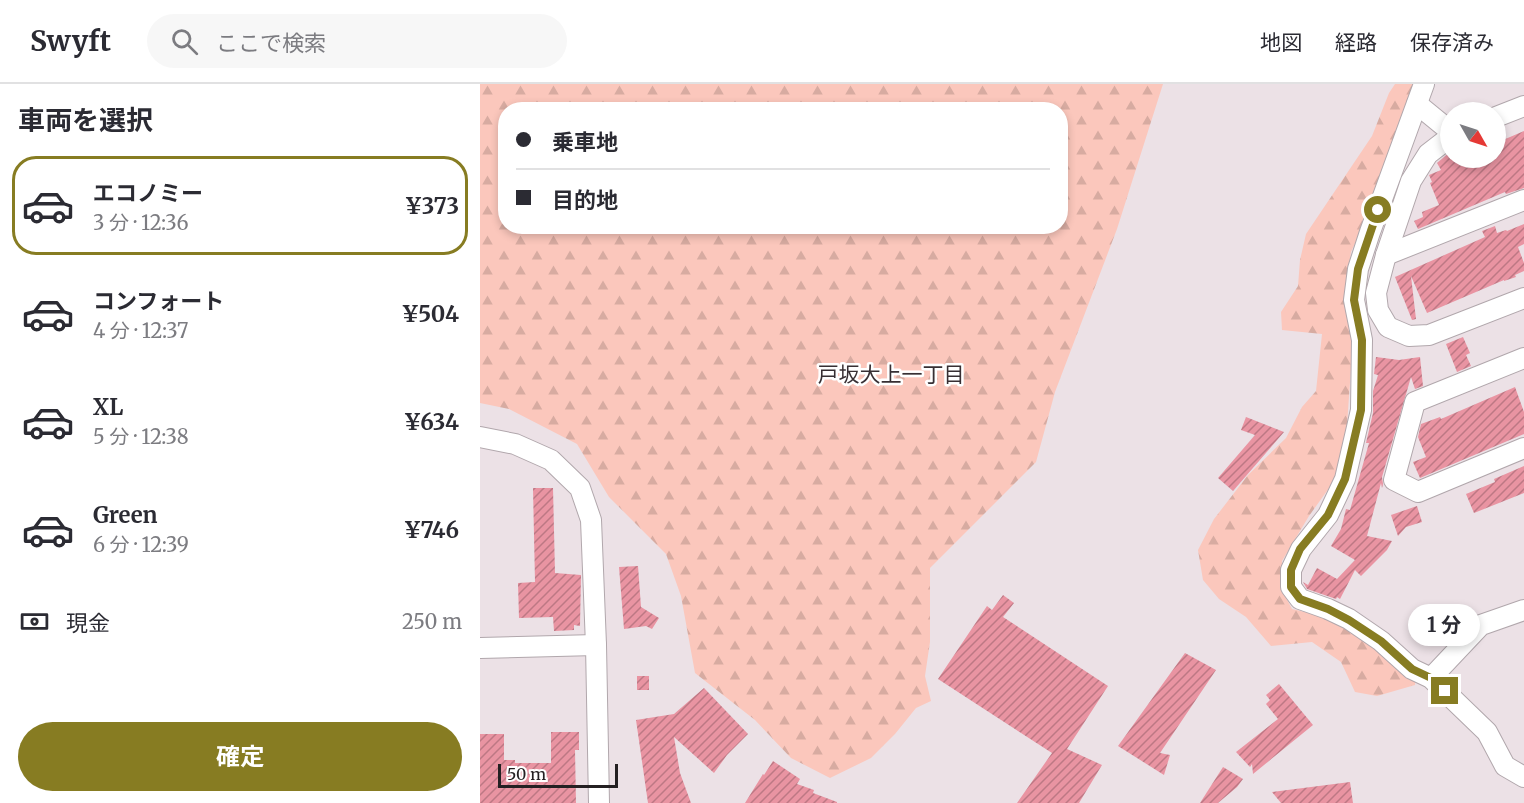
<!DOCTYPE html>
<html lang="ja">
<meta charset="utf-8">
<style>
:root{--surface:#fff;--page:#f7f7f7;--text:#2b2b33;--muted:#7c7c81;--line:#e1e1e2;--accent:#877c22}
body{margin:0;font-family:Merriweather,"Noto Sans JP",serif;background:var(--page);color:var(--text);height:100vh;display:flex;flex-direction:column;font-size:22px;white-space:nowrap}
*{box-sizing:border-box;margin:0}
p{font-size:20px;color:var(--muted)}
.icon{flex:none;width:33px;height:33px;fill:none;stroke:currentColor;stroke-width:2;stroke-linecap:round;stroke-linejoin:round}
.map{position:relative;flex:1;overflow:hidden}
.drawer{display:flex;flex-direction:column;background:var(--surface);width:480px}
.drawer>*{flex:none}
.banner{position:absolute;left:18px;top:18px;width:570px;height:132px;border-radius:24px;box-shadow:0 3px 9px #0003;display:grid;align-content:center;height:132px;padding:0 18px;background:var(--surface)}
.needle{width:39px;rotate:129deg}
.controls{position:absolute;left:960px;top:18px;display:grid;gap:12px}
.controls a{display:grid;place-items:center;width:66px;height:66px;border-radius:50%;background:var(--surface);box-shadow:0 3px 9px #0003;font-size:30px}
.scale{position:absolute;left:18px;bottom:15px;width:120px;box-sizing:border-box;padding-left:6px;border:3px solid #242022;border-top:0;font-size:16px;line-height:21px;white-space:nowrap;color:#242022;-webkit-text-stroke:4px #fff;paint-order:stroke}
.end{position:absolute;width:27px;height:27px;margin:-14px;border:8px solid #877c22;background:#fff;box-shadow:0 0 0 3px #fff}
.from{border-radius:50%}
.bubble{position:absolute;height:42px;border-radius:21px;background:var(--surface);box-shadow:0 3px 9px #0003;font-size:20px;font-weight:700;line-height:42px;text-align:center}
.banner b{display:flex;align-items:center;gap:21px;height:57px;font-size:22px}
.banner b+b{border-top:2px solid var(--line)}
.banner i{width:15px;height:15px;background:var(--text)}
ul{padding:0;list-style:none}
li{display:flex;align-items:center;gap:18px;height:99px;margin:0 12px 9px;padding:0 6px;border:3px solid transparent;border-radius:24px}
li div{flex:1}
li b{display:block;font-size:22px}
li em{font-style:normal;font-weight:700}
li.on{border-color:var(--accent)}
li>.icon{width:54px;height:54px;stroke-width:1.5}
h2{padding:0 18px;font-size:27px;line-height:72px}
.pay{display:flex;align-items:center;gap:15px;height:66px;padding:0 18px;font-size:22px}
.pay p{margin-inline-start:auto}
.primary-button{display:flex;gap:12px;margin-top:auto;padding:12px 18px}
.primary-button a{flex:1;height:69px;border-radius:36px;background:var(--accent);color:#fff;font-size:24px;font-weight:700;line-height:69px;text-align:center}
header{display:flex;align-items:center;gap:36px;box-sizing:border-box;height:84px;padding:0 30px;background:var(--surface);border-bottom:2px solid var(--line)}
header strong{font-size:28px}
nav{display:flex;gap:33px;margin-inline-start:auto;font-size:21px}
.search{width:420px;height:54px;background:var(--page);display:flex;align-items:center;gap:15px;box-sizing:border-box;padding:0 21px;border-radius:33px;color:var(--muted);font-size:22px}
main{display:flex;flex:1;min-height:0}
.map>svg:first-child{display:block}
</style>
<header>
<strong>Swyft</strong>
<div class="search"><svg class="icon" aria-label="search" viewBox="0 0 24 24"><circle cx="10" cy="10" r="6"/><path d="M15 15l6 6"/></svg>ここで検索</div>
<nav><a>地図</a><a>経路</a><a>保存済み</a></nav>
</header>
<main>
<section class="drawer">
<h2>車両を選択</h2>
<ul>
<li class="on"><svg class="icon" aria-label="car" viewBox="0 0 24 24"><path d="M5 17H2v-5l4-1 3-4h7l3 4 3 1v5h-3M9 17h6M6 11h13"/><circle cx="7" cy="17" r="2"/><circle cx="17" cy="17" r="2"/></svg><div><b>エコノミー</b><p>3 分 · 12:36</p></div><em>¥373</em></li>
<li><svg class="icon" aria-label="car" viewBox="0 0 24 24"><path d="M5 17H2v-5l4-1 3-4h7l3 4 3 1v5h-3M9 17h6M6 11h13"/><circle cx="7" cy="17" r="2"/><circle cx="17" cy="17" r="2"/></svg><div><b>コンフォート</b><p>4 分 · 12:37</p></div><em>¥504</em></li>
<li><svg class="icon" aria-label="car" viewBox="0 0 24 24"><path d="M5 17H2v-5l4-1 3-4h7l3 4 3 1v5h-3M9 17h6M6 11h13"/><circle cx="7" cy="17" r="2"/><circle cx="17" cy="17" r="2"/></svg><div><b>XL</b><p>5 分 · 12:38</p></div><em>¥634</em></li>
<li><svg class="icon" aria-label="car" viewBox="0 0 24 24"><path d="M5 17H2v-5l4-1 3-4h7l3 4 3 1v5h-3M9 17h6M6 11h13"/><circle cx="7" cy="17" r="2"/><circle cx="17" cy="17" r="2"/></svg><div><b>Green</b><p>6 分 · 12:39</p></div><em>¥746</em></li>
</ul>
<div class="pay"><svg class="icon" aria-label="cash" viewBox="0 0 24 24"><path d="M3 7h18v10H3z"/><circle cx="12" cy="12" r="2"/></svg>現金<p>250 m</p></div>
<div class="primary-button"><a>確定</a></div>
</section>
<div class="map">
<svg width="1044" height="719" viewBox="0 0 1044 719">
<defs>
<pattern id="forest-firs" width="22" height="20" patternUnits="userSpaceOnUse" patternTransform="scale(1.5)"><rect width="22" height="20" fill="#fbc7bc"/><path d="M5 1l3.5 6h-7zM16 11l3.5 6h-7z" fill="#d7aba1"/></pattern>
<pattern id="building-hatch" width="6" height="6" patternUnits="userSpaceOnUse" patternTransform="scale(1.5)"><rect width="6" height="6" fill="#e994a2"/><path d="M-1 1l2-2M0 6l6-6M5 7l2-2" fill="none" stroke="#bd7884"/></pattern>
</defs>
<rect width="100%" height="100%" fill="#ece1e6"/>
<g fill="url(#forest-firs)" fill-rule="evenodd">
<path d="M0 0H683L637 145 575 308 556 378 450 484V558L445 592 451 617 436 624 415 650 391 674 350 694 311 674 275 636 215 589 201 512 186 470 129 413 97 360 29 325 0 319ZM26 26H580V142H26Z"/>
<path d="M915 0H936L896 114 871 168 866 206 873 256 866 355 857 393 829 432 802 477 803 508 812 525 846 533 887 553 936 590 935 601 897 612 875 608 861 578 832 558 791 562 766 533 739 515 723 496 718 466 734 435 768 391 806 354 822 323 836 307 842 250 802 246 801 228 818 202 820 176 826 150 892 52 909 9Z"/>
</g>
<g fill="url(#building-hatch)">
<path d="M1044 47V104L1026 110 1025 108 938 145 934 137 943 133 942 128 959 121 950 99 952 98 949 91 961 86 957 79 970 68V74H1016V59Z"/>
<path d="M1044 140V160L1038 163 1044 179V187L1035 191 1036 193 1024 197V196L947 229 931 192 936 235 932 236 915 193 1005 153 1002 147 1015 142 1017 149 1026 146 1027 147Z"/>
<path d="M983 253 990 269 986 271 991 282 977 288 966 260Z"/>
<path d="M896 273 919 276 940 273 943 302 935 305 931 293 902 393 903 400 902 404 901 399 887 452 912 457 907 466 881 492 875 486 860 515 857 513 856 515 827 505 823 498 828 501 837 484 857 495 875 476 851 462 861 445 866 425 870 426 889 359H886L893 329V307L898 291 894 290Z"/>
<path d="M1035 303 1044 328V350L940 394 933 378 946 373 938 353 941 340 960 333 961 335Z"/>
<path d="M766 333 804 348 753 407 738 394 775 351 761 346Z"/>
<path d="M1044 382V409L994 429 986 410 1015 398 1014 395Z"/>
<path d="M53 404H73L75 489 101 491 100 542 94 541V546L74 547 73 533 39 534 38 499 55 498Z"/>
<path d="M937 422 942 438 926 443 918 452 911 431Z"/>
<path d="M158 482 161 523 179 534 172 545 166 542 144 545 139 483Z"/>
<path d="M523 511 534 519 523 533 628 602 587 665 622 681 599 719H537L572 669 458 595 507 522 512 526Z"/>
<path d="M705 569 736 586 680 669 690 671 684 691 638 662Z"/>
<rect x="157" y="592" width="12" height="14"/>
<path d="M799 600 833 641 773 690 772 680 770 683 756 668 798 635 786 620 790 616 786 611Z"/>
<path d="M224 604 268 650 247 671 234 689 194 653 200 689 211 719H168L156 636 194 630Z"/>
<path d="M71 648H99V666H95L96 719H0V650H24V676H35V679H71Z"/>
<path d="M293 677 320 695 317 700 334 706 333 709 357 718V719H265L283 690 284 691Z"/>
<path d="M743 683 763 695 757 703 738 719H720Z"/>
<path d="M870 698 873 719H801L792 708Z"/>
</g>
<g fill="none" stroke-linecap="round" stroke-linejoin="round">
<defs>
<g id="minor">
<path d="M944 0 890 148 878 185 874 216 882 256 881 326 865 395 848 431 821 465 811 486V503L820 515 848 525 869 535 901 557 932 585 951 594 1007 648 1025 682 1044 693"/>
<path d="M937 20 970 47"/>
<path d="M1016 33 1044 22"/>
<path d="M970 53 948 70 931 97 906 171 896 209 898 226 908 243 929 252 949 251 1044 214"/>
<path d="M906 171 1044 116"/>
<path d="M1044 274 935 318 914 396 938 408 1044 364"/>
<path d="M0 353 35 360 71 376 100 404 111 436 116 561 119 719"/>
<path d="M0 564 116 561"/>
<path d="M951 594 1001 541 1044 526"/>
</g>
</defs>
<use href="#minor" stroke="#b1a7ac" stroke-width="22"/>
<use href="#minor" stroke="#fff" stroke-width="20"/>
</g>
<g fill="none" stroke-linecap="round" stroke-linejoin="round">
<path stroke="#877c22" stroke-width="8" d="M898 126 878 185 874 216 882 256 881 326 865 395 848 431 820 465 811 486V503L820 515 848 525 869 536 901 557 932 585 951 594 965 607"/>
</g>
<g text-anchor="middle" stroke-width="5" stroke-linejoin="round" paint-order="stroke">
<g font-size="21" fill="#372f33" stroke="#fff">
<text x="411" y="298">戸坂大上一丁目</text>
</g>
</g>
</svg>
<div class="controls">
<a><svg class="needle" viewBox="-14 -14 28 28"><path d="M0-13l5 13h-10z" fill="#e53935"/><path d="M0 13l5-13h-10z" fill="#7c7c81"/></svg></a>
</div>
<div class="scale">50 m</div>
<i class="end from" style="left:898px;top:126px"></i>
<i class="end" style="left:965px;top:607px"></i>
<div class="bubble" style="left:928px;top:520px;width:72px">1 分</div>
<div class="banner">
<b><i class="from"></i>乗車地</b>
<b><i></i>目的地</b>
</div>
</div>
</main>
